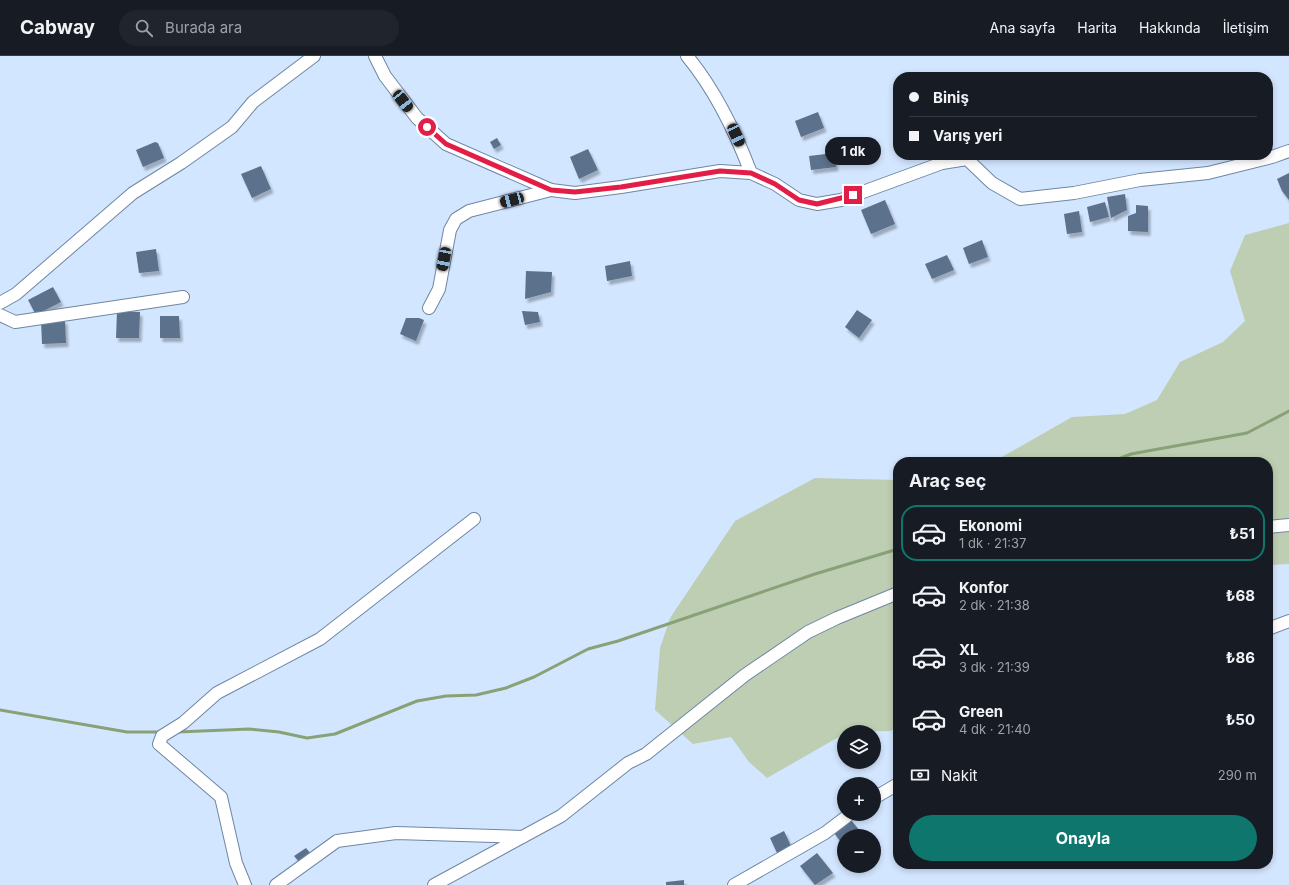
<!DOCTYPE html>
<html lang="tr">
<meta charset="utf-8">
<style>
:root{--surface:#171b24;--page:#20242c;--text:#f1f3f6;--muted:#9ea1a6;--line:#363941;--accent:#0f766e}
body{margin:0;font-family:Inter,sans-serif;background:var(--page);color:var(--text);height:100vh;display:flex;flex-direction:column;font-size:15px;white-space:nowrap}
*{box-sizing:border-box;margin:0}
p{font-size:13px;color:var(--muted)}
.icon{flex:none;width:22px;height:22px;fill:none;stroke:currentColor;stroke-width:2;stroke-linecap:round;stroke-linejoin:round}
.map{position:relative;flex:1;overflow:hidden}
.panel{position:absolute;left:893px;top:401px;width:380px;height:412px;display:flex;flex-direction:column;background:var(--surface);border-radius:16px;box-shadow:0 2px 6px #0003}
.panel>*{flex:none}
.guide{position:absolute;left:893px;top:16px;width:380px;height:88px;border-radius:16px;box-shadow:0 2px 6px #0003;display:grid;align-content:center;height:88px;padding:0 16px;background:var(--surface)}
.controls{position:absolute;left:837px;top:669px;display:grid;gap:8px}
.controls a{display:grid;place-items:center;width:44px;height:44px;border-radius:50%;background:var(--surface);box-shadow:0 2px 6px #0003;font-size:20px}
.end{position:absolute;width:18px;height:18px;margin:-9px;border:5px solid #e11d48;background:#fff;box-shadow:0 0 0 2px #fff}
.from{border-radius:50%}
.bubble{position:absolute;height:28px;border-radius:14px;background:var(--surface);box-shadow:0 2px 6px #0003;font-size:13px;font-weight:700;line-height:28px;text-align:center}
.car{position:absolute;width:12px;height:24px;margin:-12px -6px;border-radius:5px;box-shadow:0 0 3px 1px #0007;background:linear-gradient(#222 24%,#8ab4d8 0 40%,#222 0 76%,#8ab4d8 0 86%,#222 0)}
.guide b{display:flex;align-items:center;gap:14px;height:38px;font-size:15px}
.guide b+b{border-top:1px solid var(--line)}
.guide i{width:10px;height:10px;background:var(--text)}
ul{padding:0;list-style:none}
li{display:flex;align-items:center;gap:12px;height:56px;margin:0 8px 6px;padding:0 8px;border:2px solid transparent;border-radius:16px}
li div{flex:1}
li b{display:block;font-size:15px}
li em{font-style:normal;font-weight:700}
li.active{border-color:var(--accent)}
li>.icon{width:36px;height:36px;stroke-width:1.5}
h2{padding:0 16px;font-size:18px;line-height:48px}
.pay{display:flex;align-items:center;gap:10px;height:44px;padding:0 16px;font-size:15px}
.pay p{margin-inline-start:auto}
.button{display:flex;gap:8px;margin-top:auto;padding:8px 16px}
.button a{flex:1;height:46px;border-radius:24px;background:var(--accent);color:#fff;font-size:16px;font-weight:700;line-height:46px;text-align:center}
header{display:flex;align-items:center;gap:24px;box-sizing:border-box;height:56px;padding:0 20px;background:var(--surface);border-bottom:1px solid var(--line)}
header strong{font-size:19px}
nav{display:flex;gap:22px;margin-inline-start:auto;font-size:14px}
.search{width:280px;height:36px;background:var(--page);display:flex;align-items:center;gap:10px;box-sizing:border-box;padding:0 14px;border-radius:22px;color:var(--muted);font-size:15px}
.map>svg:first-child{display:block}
</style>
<header>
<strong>Cabway</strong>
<div class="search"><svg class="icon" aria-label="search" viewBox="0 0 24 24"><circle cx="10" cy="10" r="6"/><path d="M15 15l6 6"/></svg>Burada ara</div>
<nav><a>Ana sayfa</a><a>Harita</a><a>Hakkında</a><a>İletişim</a></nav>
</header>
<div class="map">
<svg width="1289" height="829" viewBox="0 0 1289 829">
<defs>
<filter id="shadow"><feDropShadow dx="2.5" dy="4" stdDeviation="1" flood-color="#0004"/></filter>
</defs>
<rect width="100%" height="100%" fill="#d3e6ff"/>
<g fill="#beceb2">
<path d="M1289 167V508L1268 509V406H993L1072 361 1125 358 1157 344 1180 306 1223 286 1245 265 1230 215 1245 179Z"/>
<path d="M815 422 898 424V670L891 675 844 676V678L767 722 749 706 731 681 693 688 655 654 660 592 670 562 735 465Z"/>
</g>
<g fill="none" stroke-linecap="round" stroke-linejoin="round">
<g stroke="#89a176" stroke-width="3">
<path d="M1111 406 1131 398 1247 377 1289 355"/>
<path d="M0 654 127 676H160"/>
<path d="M178 676 249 673 279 676 307 682 335 678 417 645 446 640 476 639 506 632 534 621 588 593 618 585 815 518 898 493"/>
</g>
</g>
<g fill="#5c718c" filter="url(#shadow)">
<path d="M818 56 824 72 801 81 795 65Z"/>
<path d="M497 82 501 89 494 93 490 86Z"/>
<path d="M155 86 158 87 164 102 143 111 136 94Z"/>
<path d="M588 93 598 114 579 123 570 101Z"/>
<path d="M834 97 836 111 811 114 809 100Z"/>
<path d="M261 110 271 133 252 142 241 118Z"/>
<path d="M1289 117V144L1282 135 1277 123Z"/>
<path d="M1125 138 1127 154 1111 162 1107 141Z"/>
<path d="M885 144 895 168 871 178 861 154Z"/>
<path d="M1105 146 1109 161 1090 166 1087 151Z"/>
<path d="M1136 149 1148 150V176L1128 175V160L1136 157Z"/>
<path d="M1079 155 1082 176 1067 178 1064 158Z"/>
<path d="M982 184 988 201 969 208 963 192Z"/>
<path d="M156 193 159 215 139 217 136 196Z"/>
<path d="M947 199 954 214 932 223 925 208Z"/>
<path d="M630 205 632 220 607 225 605 210Z"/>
<path d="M526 215 552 216 551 236 525 243Z"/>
<path d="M53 231 61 246 36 259 28 244Z"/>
<path d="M857 254 872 264 859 282 845 271Z"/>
<path d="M117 255 140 256 139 282H116Z"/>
<path d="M522 255 538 256 540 266 525 269Z"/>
<path d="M160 260H179L180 282H160Z"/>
<path d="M406 262H419L424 264 416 285 400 278Z"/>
<path d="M41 264H65L66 287 42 288Z"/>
<path d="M851 764 864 780H844V790L834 777Z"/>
<path d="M784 775 792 792 778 799 770 782Z"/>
<path d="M306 792 311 798 300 807 294 800Z"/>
<path d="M817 797 833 817 815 829 800 810Z"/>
<path d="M684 824V829H666V826Z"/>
</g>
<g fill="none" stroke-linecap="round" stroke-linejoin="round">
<defs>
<g id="minor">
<path d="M375 0 385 20 417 62 446 88 551 134 575 137 621 131 720 115 751 117 775 128 799 144 817 148 841 144 942 107 967 103 992 127 1020 143 1074 137 1140 124 1208 117 1272 101 1289 95"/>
<path d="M687 0C716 35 735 75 751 117"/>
<path d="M0 247 16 238 133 137 181 107 232 71 253 46 314 0"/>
<path d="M429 252 439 233 450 174 456 163 469 155 551 134"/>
<path d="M0 259 15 266 183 241"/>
<path d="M1268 471 1289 469"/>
<path d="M1268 573 1289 565"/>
<path d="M874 742 898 728"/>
<path d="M245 829 236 807 221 741 159 688 162 680 183 667 217 637 320 583 474 463"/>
<path d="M276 829 337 785 396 777 522 781"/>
<path d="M434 829 561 760 628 707 646 698 745 619 808 576 837 562 898 537"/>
<path d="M734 829 825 777 850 758"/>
</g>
</defs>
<use href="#minor" stroke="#6f86a2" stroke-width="14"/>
<use href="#minor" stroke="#fff" stroke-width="12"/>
</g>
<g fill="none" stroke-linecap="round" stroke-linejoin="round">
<path stroke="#e11d48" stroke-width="5" d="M427 71 446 88 551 134 575 136 621 131 720 115 751 117 775 128 799 144 817 148 853 139"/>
</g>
</svg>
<div class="controls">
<a><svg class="icon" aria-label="layers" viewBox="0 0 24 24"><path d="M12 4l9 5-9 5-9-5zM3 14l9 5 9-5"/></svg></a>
<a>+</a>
<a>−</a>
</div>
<i class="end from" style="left:427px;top:71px"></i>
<i class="end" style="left:853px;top:139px"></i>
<div class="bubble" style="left:825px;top:81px;width:56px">1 dk</div>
<i class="car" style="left:403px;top:45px;rotate:142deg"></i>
<i class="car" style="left:736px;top:79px;rotate:155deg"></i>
<i class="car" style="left:512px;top:144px;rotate:255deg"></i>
<i class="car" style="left:444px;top:203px;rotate:191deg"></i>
<div class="guide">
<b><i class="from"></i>Biniş</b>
<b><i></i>Varış yeri</b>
</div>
<section class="panel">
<h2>Araç seç</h2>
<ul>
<li class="active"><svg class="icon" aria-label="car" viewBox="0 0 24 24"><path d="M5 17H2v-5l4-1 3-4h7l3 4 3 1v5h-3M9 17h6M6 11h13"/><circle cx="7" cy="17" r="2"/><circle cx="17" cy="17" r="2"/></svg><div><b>Ekonomi</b><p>1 dk · 21:37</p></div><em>₺51</em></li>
<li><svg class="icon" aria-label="car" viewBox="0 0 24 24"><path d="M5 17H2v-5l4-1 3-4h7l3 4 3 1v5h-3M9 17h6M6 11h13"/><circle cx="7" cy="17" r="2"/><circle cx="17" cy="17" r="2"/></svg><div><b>Konfor</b><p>2 dk · 21:38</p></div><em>₺68</em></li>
<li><svg class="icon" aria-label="car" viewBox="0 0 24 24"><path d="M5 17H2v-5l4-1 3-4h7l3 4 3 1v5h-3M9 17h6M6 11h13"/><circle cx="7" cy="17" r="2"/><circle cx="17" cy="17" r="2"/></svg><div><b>XL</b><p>3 dk · 21:39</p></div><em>₺86</em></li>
<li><svg class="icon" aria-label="car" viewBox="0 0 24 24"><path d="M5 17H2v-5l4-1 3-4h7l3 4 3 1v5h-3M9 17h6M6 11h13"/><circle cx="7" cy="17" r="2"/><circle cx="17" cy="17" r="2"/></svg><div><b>Green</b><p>4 dk · 21:40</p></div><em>₺50</em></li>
</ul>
<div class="pay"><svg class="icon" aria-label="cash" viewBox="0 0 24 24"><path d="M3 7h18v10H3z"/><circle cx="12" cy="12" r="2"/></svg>Nakit<p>290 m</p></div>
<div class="button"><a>Onayla</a></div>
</section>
</div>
